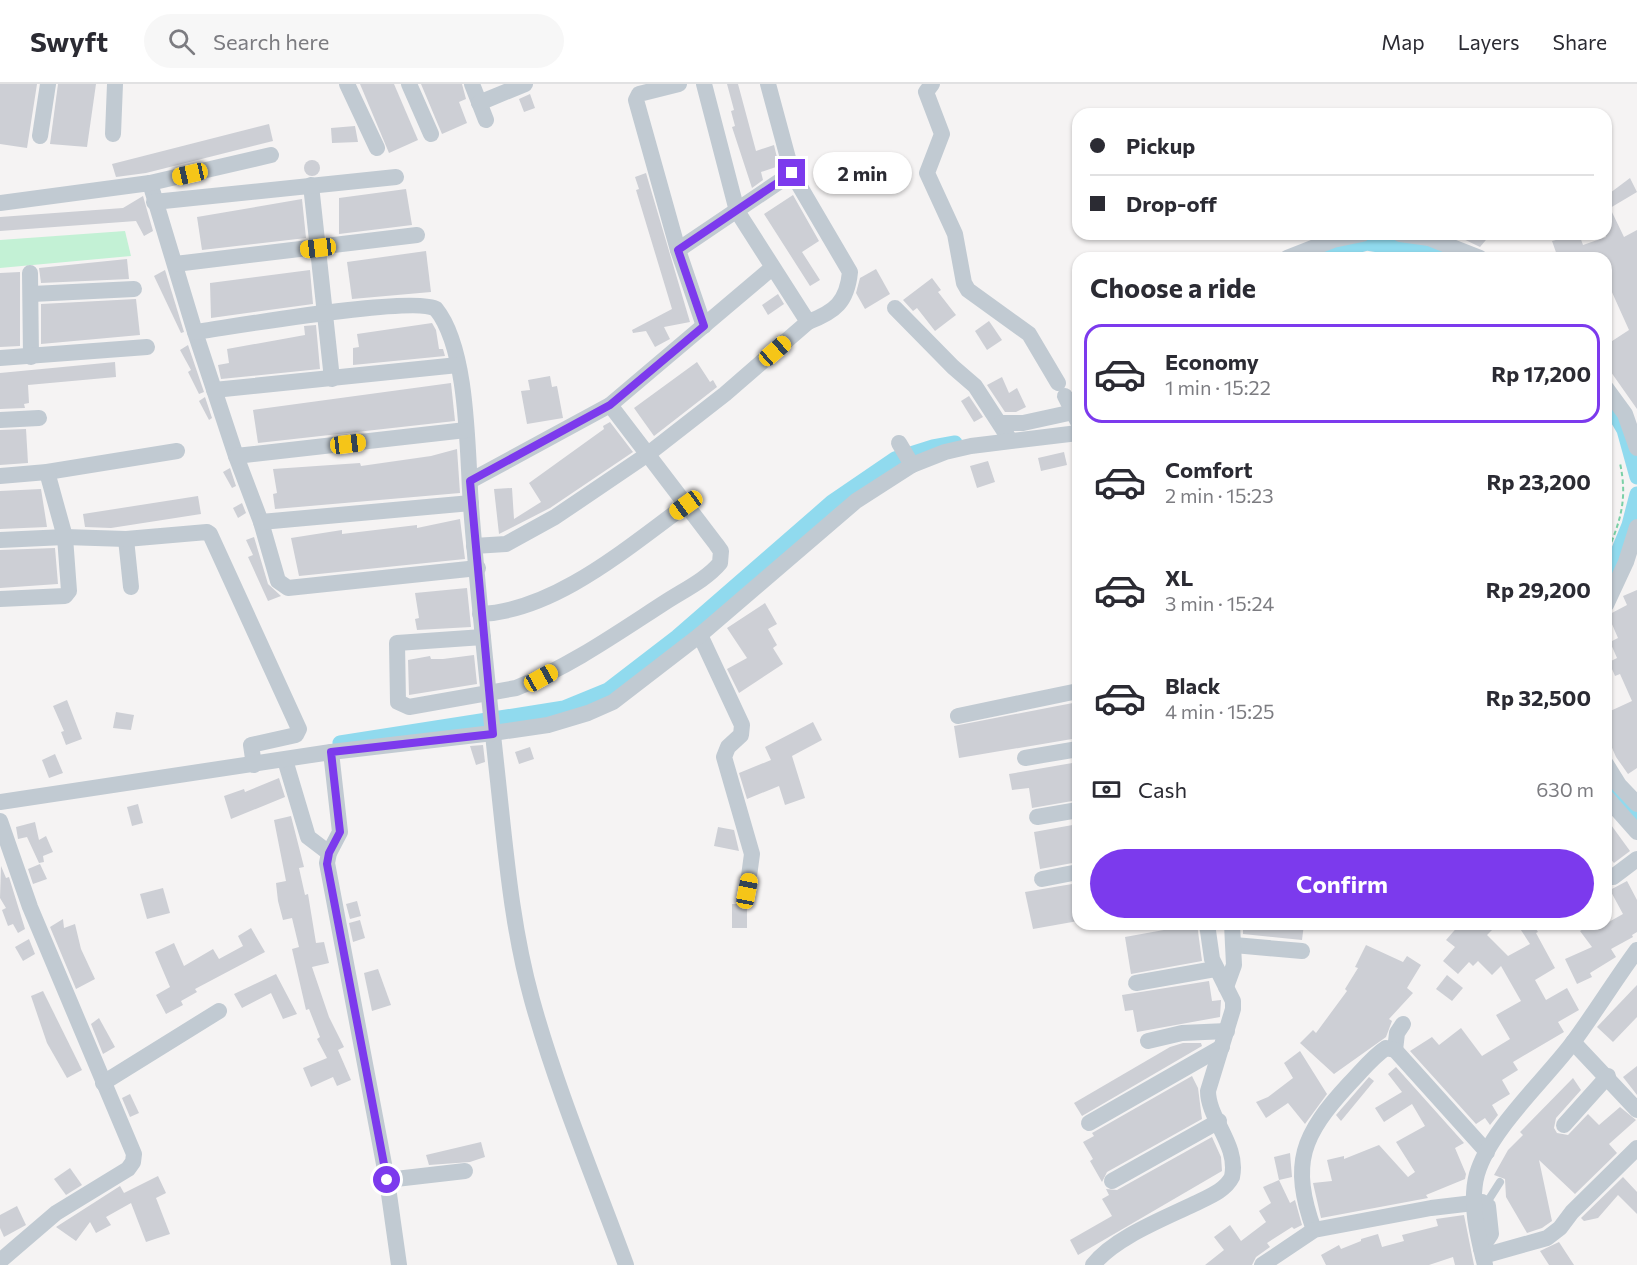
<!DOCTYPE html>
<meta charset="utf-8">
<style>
:root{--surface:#fff;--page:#f7f7f7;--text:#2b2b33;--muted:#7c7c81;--line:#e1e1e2;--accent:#7c3aed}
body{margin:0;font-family:Commissioner,sans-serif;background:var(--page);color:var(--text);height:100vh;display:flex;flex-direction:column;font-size:22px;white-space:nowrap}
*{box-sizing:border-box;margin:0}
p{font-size:20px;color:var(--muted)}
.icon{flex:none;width:33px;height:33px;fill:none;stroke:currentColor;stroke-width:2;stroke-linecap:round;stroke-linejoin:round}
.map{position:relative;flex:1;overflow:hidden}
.drawer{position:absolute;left:1072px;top:168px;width:540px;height:678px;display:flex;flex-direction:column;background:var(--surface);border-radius:18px;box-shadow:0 2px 4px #0004}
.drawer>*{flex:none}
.guide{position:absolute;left:1072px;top:24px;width:540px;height:132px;border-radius:18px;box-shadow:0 2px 4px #0004;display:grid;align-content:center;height:132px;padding:0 18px;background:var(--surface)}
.end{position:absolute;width:27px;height:27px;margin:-14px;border:8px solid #7c3aed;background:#fff;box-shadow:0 0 0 3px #fff}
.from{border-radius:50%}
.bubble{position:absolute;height:42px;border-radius:21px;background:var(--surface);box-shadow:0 2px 4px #0004;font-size:20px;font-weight:700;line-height:42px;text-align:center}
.car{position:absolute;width:18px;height:36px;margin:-18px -9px;border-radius:8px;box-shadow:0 0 4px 2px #0007;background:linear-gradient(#f5c518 24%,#345 0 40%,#f5c518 0 76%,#345 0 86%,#f5c518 0)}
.guide b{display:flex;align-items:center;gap:21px;height:57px;font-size:22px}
.guide b+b{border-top:2px solid var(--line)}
.guide i{width:15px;height:15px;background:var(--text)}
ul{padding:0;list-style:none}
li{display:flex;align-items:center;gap:18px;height:99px;margin:0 12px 9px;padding:0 6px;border:3px solid transparent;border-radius:18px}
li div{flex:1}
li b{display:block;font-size:22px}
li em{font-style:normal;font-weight:700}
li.active{border-color:var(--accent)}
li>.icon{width:54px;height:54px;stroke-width:1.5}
h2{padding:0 18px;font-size:27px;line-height:72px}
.pay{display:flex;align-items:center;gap:15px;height:66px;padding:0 18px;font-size:22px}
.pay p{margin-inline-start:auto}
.cta{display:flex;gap:12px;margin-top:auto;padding:12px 18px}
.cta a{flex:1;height:69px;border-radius:36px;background:var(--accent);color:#fff;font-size:24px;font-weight:700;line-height:69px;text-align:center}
header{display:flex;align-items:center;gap:36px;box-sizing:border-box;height:84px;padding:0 30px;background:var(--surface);border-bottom:2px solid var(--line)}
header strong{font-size:28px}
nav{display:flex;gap:33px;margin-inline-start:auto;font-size:21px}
.search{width:420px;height:54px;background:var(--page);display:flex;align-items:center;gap:15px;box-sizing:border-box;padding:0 21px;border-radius:33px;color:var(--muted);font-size:22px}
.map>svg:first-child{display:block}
</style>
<header>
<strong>Swyft</strong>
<div class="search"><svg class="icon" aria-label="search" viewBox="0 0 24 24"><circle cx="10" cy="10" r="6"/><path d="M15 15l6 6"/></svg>Search here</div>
<nav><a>Map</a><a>Layers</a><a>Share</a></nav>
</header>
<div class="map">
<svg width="1637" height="1181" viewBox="0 0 1637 1181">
<rect width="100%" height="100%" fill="#f5f3f3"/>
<path fill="#c3f1d5" d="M125 147 131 172 0 184V156Z"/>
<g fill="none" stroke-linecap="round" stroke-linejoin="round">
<g stroke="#90daee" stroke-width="15">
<path d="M1314 174 1367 159 1457 174"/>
<path d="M1606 315 1624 346 1637 393"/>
<path d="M1606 497 1629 441 1637 410"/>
<path d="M340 659 564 624 608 606 677 553 832 418 895 375 933 363 955 359"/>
<path d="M1606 697 1637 733"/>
</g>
</g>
<g fill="#cdcfd5">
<path d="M0 0H37L27 64 0 60Z"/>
<path d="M58 0H96L87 63 50 60Z"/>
<path d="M360 0H394L418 56 389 69Z"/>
<path d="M421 0H462L466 15 459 18 467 39 442 50Z"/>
<path d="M727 0H738L756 67 774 61 779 82 761 88 763 96 752 104 732 43 735 42 731 27 734 26Z"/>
<path d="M530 10 535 24 524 28 519 15Z"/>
<path d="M269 40 273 57 146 89 116 93 112 80Z"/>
<path d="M355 42 358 58 332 59 331 44Z"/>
<circle cx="312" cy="84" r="8"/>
<path d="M646 89 690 238 664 243 670 255 655 263 646 247 633 249 632 246 672 225 636 106 639 105 635 93Z"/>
<path d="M1630 94 1637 108 1610 124 1624 153 1637 146V325L1606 281V261L1629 246 1606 195V174H1558L1552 157 1579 150 1583 161 1606 153V112Z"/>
<path d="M406 105 412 141 339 150V114Z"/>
<path d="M793 111 819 157 802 168 820 196 810 202 764 130Z"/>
<path d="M143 112 153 147 144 152 136 137 0 147V133L123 124Z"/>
<path d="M302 115 306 154 202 166 197 133Z"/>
<path d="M1453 150H1491L1480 163Z"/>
<path d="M426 167 431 208 352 215 347 178Z"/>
<path d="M127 175 129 195 41 199 39 184Z"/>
<path d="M876 185 890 210 865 225 856 209 860 194Z"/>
<path d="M165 186 184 248 181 249 154 192Z"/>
<path d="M310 186 313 220 211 234 210 199Z"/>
<path d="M20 188V262L0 263V189Z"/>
<path d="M932 194 941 206 938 208 956 231 935 247 917 224 913 227 903 216Z"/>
<path d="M778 210 784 220 768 231 762 221Z"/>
<path d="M136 215 140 251 41 260V220Z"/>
<path d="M989 237 1002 256 987 266 975 247Z"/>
<path d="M432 239 436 246 439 265H443L445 272 353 281V264L359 263 357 250Z"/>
<path d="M316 241 320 285 221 295 218 281 229 279 227 265 305 251 304 242Z"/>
<path d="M188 261 204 308 199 310 188 288 191 286 180 266Z"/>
<path d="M115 278 116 293 28 301 29 319 24 320 25 324 0 325V289Z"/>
<path d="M697 278 710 298 713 296 717 303 654 352 634 324Z"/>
<path d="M550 292 552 303 557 302 563 334 527 340 521 307 530 306 528 296Z"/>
<path d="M1002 293 1009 309 1017 304 1026 323 1016 328H1005L987 301Z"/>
<path d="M451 299 455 337 258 359 253 326Z"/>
<path d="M969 312 983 333 974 338 961 317Z"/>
<path d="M205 313 212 334 209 336 199 317Z"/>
<path d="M610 338 633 368 550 424 499 450 494 405 512 404 514 435 541 418 529 399 604 345 603 342Z"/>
<path d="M26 345 28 379 0 381V346Z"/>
<path d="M457 365 460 409 275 425 273 410 277 409 273 385 360 379 361 382 431 372Z"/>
<path d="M1064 368 1067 381 1041 387 1038 374Z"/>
<path d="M988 377 995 398 977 404 970 382Z"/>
<path d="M230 384 236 402 232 404 223 388Z"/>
<path d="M41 405 47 443 0 445V407Z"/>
<path d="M198 412 201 430 111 444 85 443 83 430Z"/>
<path d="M242 419 246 429 238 434 233 424Z"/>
<path d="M460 435 465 475 299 492 291 454 342 446V450L417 441V444Z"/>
<path d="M254 453 268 500 281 512 268 517 248 473 253 471 246 456Z"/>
<path d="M55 464 58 500 0 504V466Z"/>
<path d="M467 504 471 543 417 546 415 535 419 534 415 509Z"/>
<path d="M1637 506V684L1628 690 1616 673 1606 650V629L1632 617 1620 590 1615 592 1609 578 1617 574 1610 558 1618 554 1608 531 1627 521 1623 512Z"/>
<path d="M765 519 777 540 768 545 777 561 773 564 783 580 739 609 727 585 747 574 727 544Z"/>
<path d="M474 571 477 600 409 611 408 576 430 572 431 575H443Z"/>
<path d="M67 616 82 655 66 661 61 648 64 647 53 622Z"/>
<path d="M1078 618V654L959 674 954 642Z"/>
<path d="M116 628 134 631 131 646 113 644Z"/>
<path d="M813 638 822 656 792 672 805 714 785 721 779 702 747 715 739 689 771 676 765 663Z"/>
<path d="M483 661 485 678 476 681 470 662Z"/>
<path d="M530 663 534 675 519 680 515 668Z"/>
<path d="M55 670 63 689 49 694 42 676Z"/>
<path d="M1078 678V716L1032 724 1029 704 1012 706 1009 690Z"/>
<path d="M279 694 285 713 231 735 224 712 244 705 245 708Z"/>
<path d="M138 720 143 739 132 742 127 723Z"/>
<path d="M291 732 304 783 299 784 305 811 308 810 316 859 324 858 329 879 312 883 329 933 344 963 338 966 351 996 337 1002 333 993 311 1003 303 984 327 974 317 955 320 953 309 925 306 926 292 865 299 863 292 834 283 836 278 817 276 799 286 797 274 736Z"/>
<path d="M1606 734 1630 767 1614 779 1606 770Z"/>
<path d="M35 738 39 756 46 752 53 768 43 772 44 778 39 779 27 753 18 755 16 743Z"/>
<path d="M1078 740V778L1040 785 1034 748Z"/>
<path d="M718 743 734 746 739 767 714 762Z"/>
<path d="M40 780 47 795 33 800 28 785Z"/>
<path d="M1 782 6 794 9 793 25 845 18 849 13 840 8 842 2 826 6 824 0 814Z"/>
<path d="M1627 797 1637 816V848L1632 851 1633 853 1611 865 1616 873 1590 889 1592 893 1577 900 1565 875 1592 863 1580 847 1591 840 1598 844 1623 830 1610 806Z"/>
<path d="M1078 799V837L1033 845 1025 808Z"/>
<path d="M163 804 170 829 147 835 140 810Z"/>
<path d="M357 817 361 832 350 835 346 820Z"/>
<rect x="732" y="820" width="15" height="24"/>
<path d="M63 835 64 844 75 840 81 865 95 895 76 905 50 843Z"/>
<path d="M360 836 365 854 353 858 349 839Z"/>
<path d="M1197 840 1202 877 1131 890 1125 853Z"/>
<path d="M1243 840H1304L1302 856 1243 850Z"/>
<path d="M1460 840H1498L1487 851 1508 872 1530 860 1517 840H1533L1538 848 1536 849 1555 884 1535 896 1546 916 1567 904 1579 926 1558 938 1564 948 1513 978 1518 986 1502 996 1510 1010 1492 1021 1498 1031 1490 1041 1485 1034 1476 1040 1410 967 1432 953 1439 961 1461 944 1482 972 1510 955 1496 931 1521 917 1501 882 1492 891 1478 877 1473 882 1469 878 1458 890 1443 877 1455 863 1446 856Z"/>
<path d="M251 844 265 868 195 905 197 908 181 917 183 921 166 930 156 911 170 903 155 868 174 859 184 882 213 865 219 875 243 862 238 852Z"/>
<path d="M29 855 35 870 23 877 15 863Z"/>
<path d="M1366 861 1403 878 1407 872 1421 881 1407 904 1413 909 1389 935 1392 937 1386 953 1334 990 1300 959 1313 946 1316 949 1347 907 1345 905 1358 884 1355 883Z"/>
<path d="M378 885 391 921 372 927 364 889Z"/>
<path d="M276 890 297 930 283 935 271 909 242 924 234 910Z"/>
<path d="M1447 891 1463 904 1452 917 1436 905Z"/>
<path d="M1209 897 1212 917 1221 916 1220 933 1137 948 1133 926 1125 927 1122 911Z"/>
<path d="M1637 901V933L1613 958 1597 943Z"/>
<path d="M43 907 82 986 67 994 47 959 31 912Z"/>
<path d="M99 934 115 963 103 970 91 940Z"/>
<path d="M1183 959H1201L1202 962 1082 1032 1074 1019 1170 963Z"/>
<path d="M1300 967 1327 1010 1305 1040 1288 1019 1266 1034 1256 1018 1268 1013 1293 994 1284 979Z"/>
<path d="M1637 982V1011L1623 993Z"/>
<path d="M1396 983 1464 1059 1455 1064 1466 1090 1465 1095 1426 1111 1428 1114 1321 1134 1313 1099 1332 1097 1327 1076 1344 1072V1075L1379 1061 1408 1093 1415 1088 1396 1058 1425 1042 1412 1020 1384 1038 1375 1024 1402 1008 1388 990Z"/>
<path d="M1192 992 1198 1004 1202 1035 1107 1088 1102 1098 1090 1077 1093 1075 1083 1058 1094 1052 1092 1049Z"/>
<path d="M1369 993 1374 997 1341 1037 1336 1031Z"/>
<path d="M1573 994 1581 1006 1556 1034 1554 1044 1557 1049 1568 1051 1588 1030 1599 1041 1620 1023 1636 1036 1609 1060 1617 1069 1575 1110 1539 1076 1552 1137 1542 1144 1527 1149 1506 1113 1505 1095 1494 1091 1508 1066 1523 1051 1520 1048Z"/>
<path d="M130 1010 139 1029 130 1033 122 1014Z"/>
<path d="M1212 1053 1221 1073 1222 1087 1078 1171 1070 1156 1112 1132 1102 1115 1109 1111 1106 1105 1117 1106Z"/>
<path d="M481 1058 485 1073 470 1078 429 1081 426 1071Z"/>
<path d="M1290 1069 1292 1093 1279 1096 1274 1073Z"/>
<path d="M70 1084 82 1101 66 1111 54 1095Z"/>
<path d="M158 1092 166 1109 156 1114 170 1150 146 1158 131 1119 106 1133 111 1141 96 1149 90 1138 76 1157 56 1143 120 1102 124 1109Z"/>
<path d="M1623 1093 1637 1108V1130L1618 1111 1598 1134 1584 1137 1581 1134Z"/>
<path d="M1279 1096 1290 1119 1295 1116 1302 1141 1294 1145 1292 1143 1267 1159 1270 1163 1256 1173 1252 1181H1205L1224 1166 1214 1153 1230 1141 1241 1157 1266 1138 1259 1127 1271 1119 1263 1103Z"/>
<path d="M17 1122 26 1141 4 1153 0 1144V1131Z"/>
<path d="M1464 1131 1474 1181H1455L1453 1173 1429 1181H1326L1321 1171 1339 1161 1341 1165 1361 1157V1155L1378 1150 1382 1163 1404 1157 1402 1151 1438 1142 1436 1135Z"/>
<path d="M1559 1158 1574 1181H1549L1540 1167Z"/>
</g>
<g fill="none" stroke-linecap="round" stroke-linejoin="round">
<path stroke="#7ad0a6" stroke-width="2" stroke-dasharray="4.5 3" stroke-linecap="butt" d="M1606 472C1620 437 1628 417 1620 379"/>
<path stroke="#c1cad2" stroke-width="8" d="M1486 1120 1500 1098"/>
<g stroke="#c1cad2" stroke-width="16">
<path d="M347 0 377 64"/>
<path d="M409 0 431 50"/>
<path d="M472 0 486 36"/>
<path d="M679 0 639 10 636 16 678 166 704 242"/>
<path d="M768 0 792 89 850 188C847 218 835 228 808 238"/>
<path d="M932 0 926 8 942 50 927 89 955 150 964 199 968 206 1029 250 1058 299"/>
<path d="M479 19 525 0"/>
<path d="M113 50 115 0"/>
<path d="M40 52 48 0"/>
<path d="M150 99 195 248 236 372 261 438 278 497 288 504 478 484"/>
<path d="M311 101 332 295"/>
<path d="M154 118 396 93"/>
<path d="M0 119 150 99 271 71"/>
<path d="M1400 150 1429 154 1480 174"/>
<path d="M678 166 792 89"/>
<path d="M1287 174 1333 156 1362 150"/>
<path d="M175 180 417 151"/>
<path d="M30 189 31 273"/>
<path d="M32 210 134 205"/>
<path d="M895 224 953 283 975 302 1010 356"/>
<path d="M195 248C231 243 415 211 436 225 469 266 467 369 471 422 478 513 488 605 498 697 506 771 512 844 532 916 557 1006 594 1094 626 1181"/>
<path d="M0 274 147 263"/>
<path d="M1606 304 1625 330 1637 364"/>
<path d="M214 306 458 281"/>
<path d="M1065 312 1078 338"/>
<path d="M0 336 39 334"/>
<path d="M1001 339H1023L1078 327"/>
<path d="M899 359 912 381"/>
<path d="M236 372 466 346"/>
<path d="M0 392 47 388 177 367"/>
<path d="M470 397 610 321 772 184"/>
<path d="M261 438 471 419"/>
<path d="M126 455 131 503"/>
<path d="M0 456 65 453 126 455 207 448 210 450 299 645 296 651 251 661 254 681"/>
<path d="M474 462 506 460 555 433 648 370 725 310 808 238 737 127 704 0"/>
<path d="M0 515 65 512 69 507 65 453 47 388"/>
<path d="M1606 521 1626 478 1637 443"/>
<path d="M480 530C555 527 628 463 686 421"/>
<path d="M700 551 742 641 741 651 728 663 724 673 752 770 747 807"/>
<path d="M483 553 397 559 398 618 409 623 516 604C569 583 616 550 664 519 682 507 706 496 720 479L721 467 716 460 610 321"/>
<path d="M958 632 1078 607"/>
<path d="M331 668 340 748 329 769 327 779 387 1096 399 1181"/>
<path d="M1025 674 1078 665"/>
<path d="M285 676 308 753 329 769"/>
<path d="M1606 680 1619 701 1637 720"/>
<path d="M1606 713 1637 748"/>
<path d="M0 718 331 668 493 649 548 641 588 629 613 618 700 551 856 417 912 381 945 368 971 362 1078 349"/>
<path d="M1037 733 1078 726"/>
<path d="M0 737 30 823 134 1070 133 1078 128 1085 56 1129 0 1177"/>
<path d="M1613 793 1637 775"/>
<path d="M1042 795 1078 788"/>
<path d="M1234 861 1302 867"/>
<path d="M1136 899 1215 885"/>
<path d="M1226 903 1234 881 1232 840"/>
<path d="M1148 957 1182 949 1227 947"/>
<path d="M1573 958 1637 1026"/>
<path d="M1395 966 1397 949 1403 940"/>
<path d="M103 999 219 927"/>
<path d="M1089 1039 1222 963"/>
<path d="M1564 1041 1608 992"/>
<path d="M387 1096 465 1087"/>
<path d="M1112 1097 1219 1037"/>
<path d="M1314 1146C1290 1079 1302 1051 1349 1000 1361 988 1372 973 1386 964L1395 966 1487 1068"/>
<path d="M1483 1172 1547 1154 1560 1144 1572 1128 1637 1064"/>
<path d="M1093 1181C1114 1154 1163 1135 1194 1120 1208 1113 1225 1107 1232 1093 1239 1061 1208 1035 1208 1007L1233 925V917L1212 875 1207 840"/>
<path d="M1262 1181 1314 1146 1431 1124 1482 1118 1488 1122 1491 1150 1481 1165"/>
<path d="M1485 1181C1478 1153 1469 1119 1477 1090 1490 1045 1546 995 1574 957 1596 927 1615 896 1637 866"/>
</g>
</g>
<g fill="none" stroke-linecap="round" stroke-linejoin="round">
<path stroke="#7c3aed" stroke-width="8" d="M387 1096 327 780 329 769 340 748 331 668 493 650 470 397 610 321 704 242 678 166 792 89"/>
</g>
</svg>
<i class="end from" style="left:387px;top:1096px"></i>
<i class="end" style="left:792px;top:89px"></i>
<div class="bubble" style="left:813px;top:68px;width:99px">2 min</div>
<i class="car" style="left:190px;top:90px;rotate:257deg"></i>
<i class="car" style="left:318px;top:164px;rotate:263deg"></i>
<i class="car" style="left:775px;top:267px;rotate:49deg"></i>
<i class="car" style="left:348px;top:360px;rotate:83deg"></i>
<i class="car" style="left:686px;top:421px;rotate:234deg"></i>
<i class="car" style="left:541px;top:594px;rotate:61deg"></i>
<i class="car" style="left:747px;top:807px;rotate:11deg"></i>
<div class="guide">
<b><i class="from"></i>Pickup</b>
<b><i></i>Drop-off</b>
</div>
<section class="drawer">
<h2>Choose a ride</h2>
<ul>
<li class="active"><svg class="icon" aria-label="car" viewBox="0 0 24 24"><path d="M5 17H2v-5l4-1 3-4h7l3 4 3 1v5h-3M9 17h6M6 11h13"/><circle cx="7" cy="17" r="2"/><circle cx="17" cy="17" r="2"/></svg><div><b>Economy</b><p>1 min · 15:22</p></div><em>Rp 17,200</em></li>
<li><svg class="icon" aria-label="car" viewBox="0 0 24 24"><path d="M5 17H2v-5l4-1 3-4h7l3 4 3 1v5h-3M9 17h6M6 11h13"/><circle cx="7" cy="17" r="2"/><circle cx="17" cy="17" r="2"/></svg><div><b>Comfort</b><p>2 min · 15:23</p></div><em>Rp 23,200</em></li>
<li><svg class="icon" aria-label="car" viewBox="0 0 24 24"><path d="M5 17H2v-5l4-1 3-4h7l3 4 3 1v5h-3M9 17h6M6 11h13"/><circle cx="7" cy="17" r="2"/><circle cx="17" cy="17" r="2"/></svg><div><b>XL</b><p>3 min · 15:24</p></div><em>Rp 29,200</em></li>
<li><svg class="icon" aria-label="car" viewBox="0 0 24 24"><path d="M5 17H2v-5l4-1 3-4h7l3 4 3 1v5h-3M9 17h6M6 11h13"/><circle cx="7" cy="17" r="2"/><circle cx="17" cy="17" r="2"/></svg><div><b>Black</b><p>4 min · 15:25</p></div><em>Rp 32,500</em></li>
</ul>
<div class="pay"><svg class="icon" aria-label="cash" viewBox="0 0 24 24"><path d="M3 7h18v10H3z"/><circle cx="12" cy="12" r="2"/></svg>Cash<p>630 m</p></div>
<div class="cta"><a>Confirm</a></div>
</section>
</div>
